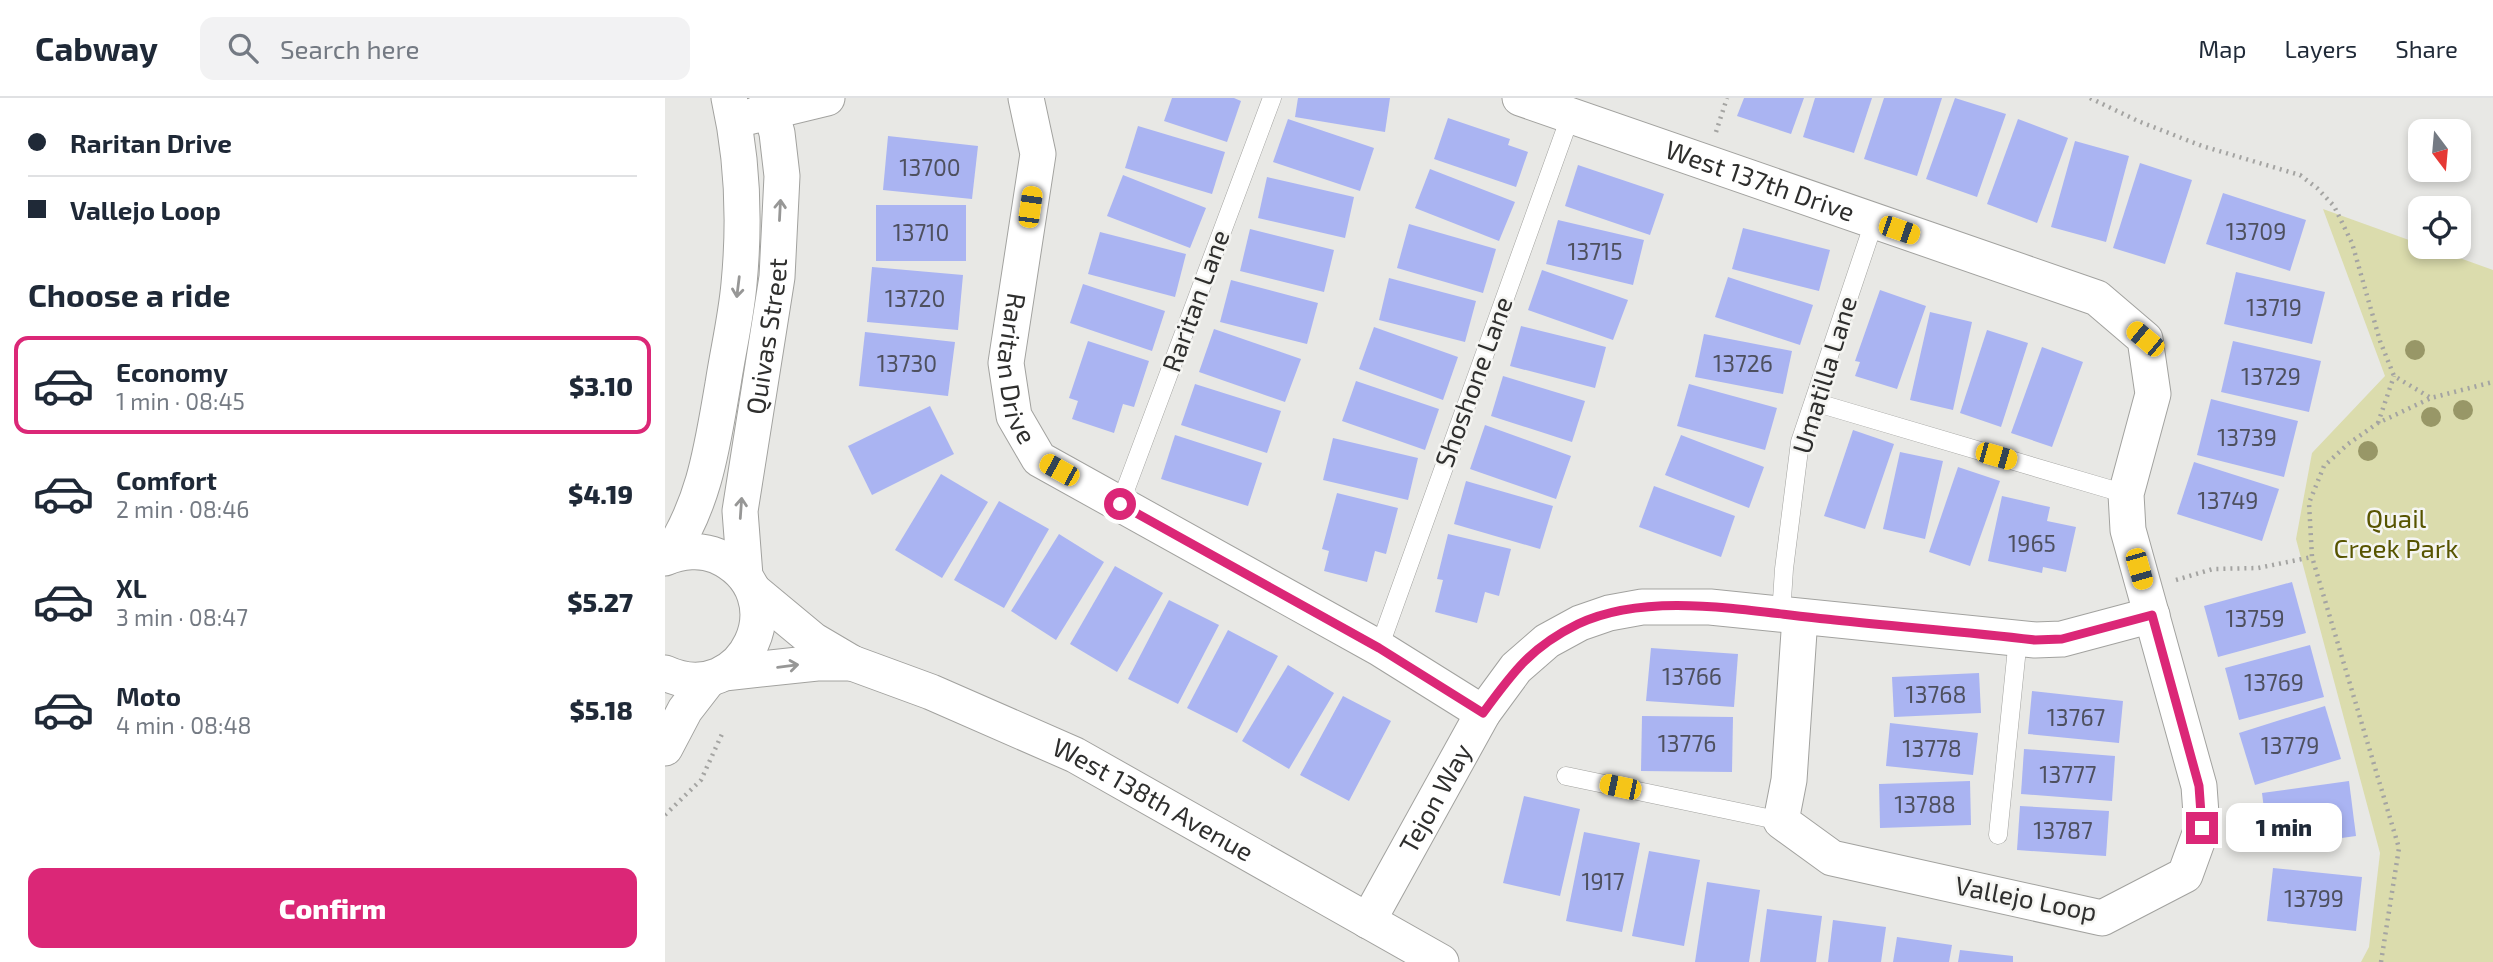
<!DOCTYPE html>
<meta charset="utf-8">
<style>
:root{--surface:#fff;--page:#f2f2f3;--text:#1f2937;--muted:#747a83;--line:#e0e1e3;--accent:#db2777}
body{margin:0;font-family:"Exo 2",sans-serif;background:var(--page);color:var(--text);height:100vh;display:flex;flex-direction:column;font-size:26px;white-space:nowrap}
*{box-sizing:border-box;margin:0}
p{font-size:23px;color:var(--muted)}
.icon{flex:none;width:38px;height:38px;fill:none;stroke:currentColor;stroke-width:2;stroke-linecap:round;stroke-linejoin:round}
.map{position:relative;flex:1;overflow:hidden}
.side{display:flex;flex-direction:column;background:var(--surface);width:665px}
.side>*{flex:none}
.banner{display:grid;align-content:center;height:154px;padding:0 28px;background:var(--surface)}
.needle{width:46px;rotate:164deg}
.buttons{position:absolute;left:1743px;top:21px;display:grid;gap:14px}
.buttons a{display:grid;place-items:center;width:63px;height:63px;border-radius:14px;background:var(--surface);box-shadow:0 4px 10px #0003;font-size:35px}
.end{position:absolute;width:32px;height:32px;margin:-16px;border:9px solid #db2777;background:#fff;box-shadow:0 0 0 4px #fff}
.from{border-radius:50%}
.bubble{position:absolute;height:49px;border-radius:14px;background:var(--surface);box-shadow:0 4px 10px #0003;font-size:23px;font-weight:800;line-height:49px;text-align:center}
.car{position:absolute;width:21px;height:42px;margin:-21px -10px;border-radius:9px;box-shadow:0 0 5px 2px #0007;background:linear-gradient(#f5c518 24%,#345 0 40%,#f5c518 0 76%,#345 0 86%,#f5c518 0)}
.banner b{display:flex;align-items:center;gap:24px;height:66px;font-size:26px}
.banner b+b{border-top:2px solid var(--line)}
.banner i{width:18px;height:18px;background:var(--text)}
ul{padding:0;list-style:none}
li{display:flex;align-items:center;gap:21px;height:98px;margin:0 14px 10px;padding:0 14px;border:4px solid transparent;border-radius:14px}
li div{flex:1}
li b{display:block;font-size:26px}
li em{font-style:normal;font-weight:800}
li.on{border-color:var(--accent)}
li>.icon{width:63px;height:63px;stroke-width:1.5}
h2{padding:0 28px;font-size:32px;line-height:84px}
.action{display:flex;gap:14px;margin-top:auto;padding:14px 28px}
.action a{flex:1;height:80px;border-radius:14px;background:var(--accent);color:#fff;font-size:28px;font-weight:800;line-height:80px;text-align:center}
header{display:flex;align-items:center;gap:42px;box-sizing:border-box;height:98px;padding:0 35px;background:var(--surface);border-bottom:2px solid var(--line)}
header strong{font-size:33px}
nav{display:flex;gap:38px;margin-inline-start:auto;font-size:24px}
.search{width:490px;height:63px;background:var(--page);display:flex;align-items:center;gap:18px;box-sizing:border-box;padding:0 24px;border-radius:14px;color:var(--muted);font-size:26px}
main{display:flex;flex:1;min-height:0}
.map>svg:first-child{display:block}
</style>
<header>
<strong>Cabway</strong>
<div class="search"><svg class="icon" aria-label="search" viewBox="0 0 24 24"><circle cx="10" cy="10" r="6"/><path d="M15 15l6 6"/></svg>Search here</div>
<nav><a>Map</a><a>Layers</a><a>Share</a></nav>
</header>
<main>
<section class="side">
<div class="banner">
<b><i class="from"></i>Raritan Drive</b>
<b><i></i>Vallejo Loop</b>
</div>
<h2>Choose a ride</h2>
<ul>
<li class="on"><svg class="icon" aria-label="car" viewBox="0 0 24 24"><path d="M5 17H2v-5l4-1 3-4h7l3 4 3 1v5h-3M9 17h6M6 11h13"/><circle cx="7" cy="17" r="2"/><circle cx="17" cy="17" r="2"/></svg><div><b>Economy</b><p>1 min · 08:45</p></div><em>$3.10</em></li>
<li><svg class="icon" aria-label="car" viewBox="0 0 24 24"><path d="M5 17H2v-5l4-1 3-4h7l3 4 3 1v5h-3M9 17h6M6 11h13"/><circle cx="7" cy="17" r="2"/><circle cx="17" cy="17" r="2"/></svg><div><b>Comfort</b><p>2 min · 08:46</p></div><em>$4.19</em></li>
<li><svg class="icon" aria-label="car" viewBox="0 0 24 24"><path d="M5 17H2v-5l4-1 3-4h7l3 4 3 1v5h-3M9 17h6M6 11h13"/><circle cx="7" cy="17" r="2"/><circle cx="17" cy="17" r="2"/></svg><div><b>XL</b><p>3 min · 08:47</p></div><em>$5.27</em></li>
<li><svg class="icon" aria-label="car" viewBox="0 0 24 24"><path d="M5 17H2v-5l4-1 3-4h7l3 4 3 1v5h-3M9 17h6M6 11h13"/><circle cx="7" cy="17" r="2"/><circle cx="17" cy="17" r="2"/></svg><div><b>Moto</b><p>4 min · 08:48</p></div><em>$5.18</em></li>
</ul>
<div class="action"><a>Confirm</a></div>
</section>
<div class="map">
<svg width="1828" height="864" viewBox="0 0 1828 864">
<rect width="100%" height="100%" fill="#e8e8e5"/>
<path fill="#dbdcad" d="M1658 111 1755 146V149H1764L1828 172V864H1696L1704 849 1715 755 1631 441 1647 355 1720 278Z"/>
<g fill="#aab4f2">
<path d="M507 0H569L576 3 562 44 499 23Z"/>
<path d="M633 0H725L720 34 630 19Z"/>
<path d="M1079 0H1139L1126 36 1072 18Z"/>
<path d="M1150 0H1207L1189 55 1138 39Z"/>
<path d="M1219 0H1277L1252 78 1199 61Z"/>
<path d="M1290 0 1341 16 1312 99 1261 81Z"/>
<path d="M783 20 845 41 843 47 863 54 851 89 769 61Z"/>
<path d="M623 21 709 50 695 93 608 64Z"/>
<path d="M1353 21 1403 40 1372 125 1322 106Z"/>
<path d="M473 28 560 54 547 96 460 70Z"/>
<path d="M223 38 313 48 307 101 218 92Z"/>
<path d="M1410 43 1464 58 1441 144 1386 129Z"/>
<path d="M1475 65 1527 82 1500 166 1448 150Z"/>
<path d="M913 67 999 96 985 137 900 108Z"/>
<path d="M765 71 850 104 834 143 750 110Z"/>
<path d="M458 77 541 110 525 150 442 118Z"/>
<path d="M602 79 689 99 680 140 593 120Z"/>
<path d="M1558 95 1641 122 1625 173 1541 146Z"/>
<rect x="211" y="107" width="90" height="56"/>
<path d="M893 122 979 142 968 187 881 166Z"/>
<path d="M744 126 831 151 818 195 732 170Z"/>
<path d="M1078 130 1165 152 1154 193 1067 171Z"/>
<path d="M585 131 669 152 659 194 575 173Z"/>
<path d="M435 134 521 156 510 199 423 176Z"/>
<path d="M207 169 298 177 293 232 202 224Z"/>
<path d="M877 172 963 202 948 242 863 212Z"/>
<path d="M1571 174 1660 194 1647 246 1559 226Z"/>
<path d="M1063 179 1148 207 1135 247 1050 219Z"/>
<path d="M724 180 811 203 800 244 714 222Z"/>
<path d="M566 182 653 205 642 246 555 224Z"/>
<path d="M418 186 500 213 487 253 405 225Z"/>
<path d="M1215 192 1261 208 1232 291 1190 278 1195 264 1190 263Z"/>
<path d="M1265 214 1307 224 1288 312 1245 302Z"/>
<path d="M856 228 941 249 930 290 845 268Z"/>
<path d="M709 229 793 259 778 302 694 271Z"/>
<path d="M549 231 636 261 620 304 534 274Z"/>
<path d="M1322 232 1363 245 1336 329 1295 315Z"/>
<path d="M200 234 290 244 283 298 194 288Z"/>
<path d="M1039 236 1127 253 1118 296 1030 279Z"/>
<path d="M423 243 484 263 469 309 458 306 449 335 407 321 413 303 404 300Z"/>
<path d="M1568 243 1656 263 1644 314 1556 294Z"/>
<path d="M1377 249 1418 264 1387 349 1346 335Z"/>
<path d="M838 278 920 303 907 344 826 318Z"/>
<path d="M691 283 774 311 760 352 677 323Z"/>
<path d="M530 286 616 313 602 355 516 327Z"/>
<path d="M1024 286 1112 310 1100 352 1012 328Z"/>
<path d="M1546 301 1633 323 1619 379 1532 357Z"/>
<path d="M265 308 289 356 207 397 183 348Z"/>
<path d="M820 327 906 358 891 401 805 371Z"/>
<path d="M1188 332 1229 346 1200 431 1159 418Z"/>
<path d="M510 337 597 365 583 408 496 381Z"/>
<path d="M1016 337 1099 369 1084 410 1000 377Z"/>
<path d="M668 340 753 360 743 402 658 382Z"/>
<path d="M1235 354 1278 363 1260 441 1218 431Z"/>
<path d="M1529 364 1614 391 1597 443 1512 416Z"/>
<path d="M1293 369 1335 383 1305 468 1264 454Z"/>
<path d="M276 376 323 404 277 480 230 452Z"/>
<path d="M801 383 888 408 875 451 789 426Z"/>
<path d="M989 388 1070 418 1056 459 974 429Z"/>
<path d="M672 395 733 410 721 456 710 453 702 484 659 473 664 453 657 451Z"/>
<path d="M1337 398 1385 409 1382 423 1411 429 1401 474 1378 469 1377 475 1323 463Z"/>
<path d="M334 403 384 431 339 510 289 482Z"/>
<path d="M394 436 439 464 391 542 346 513Z"/>
<path d="M783 436 846 451 834 498 820 494 812 525 770 514 778 482 772 481Z"/>
<path d="M450 468 498 495 452 574 405 546Z"/>
<path d="M1627 484 1641 535 1553 559 1539 508Z"/>
<path d="M504 502 554 527 513 606 463 581Z"/>
<path d="M563 532 613 558 572 635 522 610Z"/>
<path d="M1645 547 1659 599 1574 622 1560 570Z"/>
<path d="M986 550 1073 556 1069 609 981 603Z"/>
<path d="M623 567 669 595 624 671 577 643Z"/>
<path d="M1314 575 1316 615 1229 619 1227 579Z"/>
<path d="M1367 593 1458 603 1454 645 1363 636Z"/>
<path d="M678 598 726 623 684 703 635 677Z"/>
<path d="M1660 608 1676 661 1590 687 1574 635Z"/>
<path d="M977 618 1068 619 1067 674 976 673Z"/>
<path d="M1225 625 1313 635 1308 677 1221 668Z"/>
<path d="M1359 651 1450 658 1447 703 1356 696Z"/>
<path d="M1305 683 1306 727 1215 730 1214 686Z"/>
<path d="M1684 683 1691 738 1604 750 1597 695Z"/>
<path d="M859 698 915 711 895 798 838 785Z"/>
<path d="M1355 708 1444 713 1441 758 1352 752Z"/>
<path d="M919 734 975 745 957 834 901 823Z"/>
<path d="M984 753 1035 762 1019 848 967 838Z"/>
<path d="M1608 770 1697 779 1691 833 1602 823Z"/>
<path d="M1042 784 1095 792 1084 864H1030Z"/>
<path d="M1102 811 1157 818 1151 864H1095Z"/>
<path d="M1168 822 1221 829 1216 864H1163Z"/>
<path d="M1232 839 1287 847 1284 864H1228Z"/>
<path d="M1295 852 1348 858V864H1293Z"/>
</g>
<g fill="none" stroke-linecap="round" stroke-linejoin="round">
<defs>
<g id="service">
<path d="M1149 304 1461 396"/>
<path d="M455 406 607 0"/>
<path d="M1116 517 1119 471 1135 344 1209 124"/>
<path d="M714 550 905 19"/>
<path d="M901 678 1116 723"/>
<path d="M1333 737 1353 540"/>
</g>
<g id="minor">
<path id="s1" d="M361 0 373 56 341 265 349 318 374 361 714 550 818 615"/>
<path id="s2" d="M855 0 1432 200 1480 241 1488 296 1461 396 1463 432 1534 688 1537 730 1520 777 1437 820 1167 760 1116 723 1124 682 1135 519"/>
<path d="M83 19 162 0"/>
<path d="M4 458C40 404 47 349 58 286 63 253 71 220 74 186 80 123 78 62 64 0"/>
<path d="M0 460C16 453 36 451 52 458 134 495 80 612 0 575"/>
<path id="s3" d="M80 478 75 413 112 179 117 78 112 35 102 0"/>
<path id="s4" d="M89 493 148 542 187 565 266 594 410 657 776 864"/>
<path d="M59 575 152 565H187"/>
<path d="M0 650 20 612 44 581"/>
<path id="s5" d="M703 823 818 615 851 570 882 543 915 525 944 515 977 509H1045L1370 542 1397 541 1487 517"/>
</g>
</defs>
<use href="#service" stroke="#a2a29f" stroke-width="19"/>
<use href="#minor" stroke="#a2a29f" stroke-width="37"/>
<g stroke="#a4a4a2" stroke-width="4.5" stroke-dasharray="2 5" stroke-linecap="butt">
<path d="M1425 0 1473 23 1537 48 1635 77 1652 90 1669 108 1687 145 1715 243 1729 278 1766 300 1828 284"/>
<path d="M1051 34 1062 0"/>
<path d="M1713 325 1729 278"/>
<path d="M1511 482 1548 471 1593 470 1647 459"/>
<path d="M0 717 36 682 57 636"/>
<path d="M1716 864 1734 750 1647 459 1644 405 1659 368 1683 346 1713 325 1766 300"/>
</g>
<use href="#service" stroke="#fff" stroke-width="18"/>
<use href="#minor" stroke="#fff" stroke-width="35"/>
</g>
<g fill="#989767">
<circle cx="1750" cy="252" r="10"/>
<circle cx="1798" cy="312" r="10"/>
<circle cx="1766" cy="319" r="10"/>
<circle cx="1703" cy="353" r="10"/>
</g>
<defs><path id="oneway-shaft" d="M-6 0H5M1.5-3L5.5 0L1.5 3" fill="none" stroke-width="1.6" stroke-linecap="round" stroke-linejoin="round" transform="scale(1.75)"/></defs>
<g stroke="#979796">
<use href="#oneway-shaft" transform="translate(115 112) rotate(-87)"/>
<use href="#oneway-shaft" transform="translate(73 189) rotate(97)"/>
<use href="#oneway-shaft" transform="translate(76 410) rotate(-86)"/>
<use href="#oneway-shaft" transform="translate(123 568) rotate(-7)"/>
</g>
<g fill="none" stroke-linecap="round" stroke-linejoin="round">
<path stroke="#db2777" stroke-width="9" d="M455 406 714 550 818 615C848 574 866 549 913 526 987 491 1090 515 1170 522 1236 529 1303 534 1370 542L1397 541 1487 517 1534 688 1537 730"/>
</g>
<g text-anchor="middle" stroke-width="5" stroke-linejoin="round" paint-order="stroke">
<g font-size="23" fill="#4e505f">
<text x="265" y="78">13700</text>
<text x="1591" y="142">13709</text>
<text x="256" y="143">13710</text>
<text x="930" y="162">13715</text>
<text x="250" y="209">13720</text>
<text x="1609" y="218">13719</text>
<text x="242" y="274">13730</text>
<text x="1078" y="274">13726</text>
<text x="1606" y="287">13729</text>
<text x="1582" y="348">13739</text>
<text x="1563" y="411">13749</text>
<text x="1367" y="454">1965</text>
<text x="1590" y="529">13759</text>
<text x="1027" y="587">13766</text>
<text x="1609" y="593">13769</text>
<text x="1271" y="605">13768</text>
<text x="1411" y="628">13767</text>
<text x="1022" y="654">13776</text>
<text x="1625" y="656">13779</text>
<text x="1267" y="659">13778</text>
<text x="1403" y="685">13777</text>
<text x="1260" y="715">13788</text>
<text x="1398" y="741">13787</text>
<text x="938" y="792">1917</text>
<text x="1649" y="809">13799</text>
</g>
<g font-size="26" fill="#2f2f2e" stroke="#f5f5f2">
<text dy="9" stroke="none"><textPath href="#s2" startOffset="254">West 137th Drive</textPath></text>
<text transform="translate(531 203) rotate(-70)" y="9">Raritan Lane</text>
<text dy="9" stroke="none"><textPath href="#s3" startOffset="242">Quivas Street</textPath></text>
<text dy="9" stroke="none"><textPath href="#s1" startOffset="275">Raritan Drive</textPath></text>
<text transform="translate(1160 277) rotate(-73)" y="9">Umatilla Lane</text>
<text transform="translate(809 284) rotate(-70)" y="9">Shoshone Lane</text>
<text dy="9" stroke="none"><textPath href="#s5" startOffset="140">Tejon Way</textPath></text>
<text dy="9" stroke="none"><textPath href="#s4" startOffset="453">West 138th Avenue</textPath></text>
<text transform="translate(1361 801) rotate(11)" y="9">Vallejo Loop</text>
</g>
<g font-size="26" fill="#575400" stroke="#f5f5f2">
<text x="1731" y="430">Quail<tspan x="1731" dy="30">Creek Park</tspan></text>
</g>
</g>
</svg>
<div class="buttons">
<a><svg class="needle" viewBox="-14 -14 28 28"><path d="M0-13l5 13h-10z" fill="#e53935"/><path d="M0 13l5-13h-10z" fill="#747a83"/></svg></a>
<a><svg class="icon" aria-label="locate" viewBox="0 0 24 24"><circle cx="12" cy="12" r="6"/><path d="M12 2v4M12 18v4M2 12h4M18 12h4"/></svg></a>
</div>
<i class="end from" style="left:455px;top:406px"></i>
<i class="end" style="left:1537px;top:730px"></i>
<div class="bubble" style="left:1561px;top:705px;width:116px">1 min</div>
<i class="car" style="left:365px;top:109px;rotate:8deg"></i>
<i class="car" style="left:1234px;top:132px;rotate:109deg"></i>
<i class="car" style="left:1480px;top:241px;rotate:310deg"></i>
<i class="car" style="left:1331px;top:358px;rotate:106deg"></i>
<i class="car" style="left:394px;top:372px;rotate:299deg"></i>
<i class="car" style="left:1474px;top:471px;rotate:164deg"></i>
<i class="car" style="left:955px;top:689px;rotate:282deg"></i>
</div>
</main>
